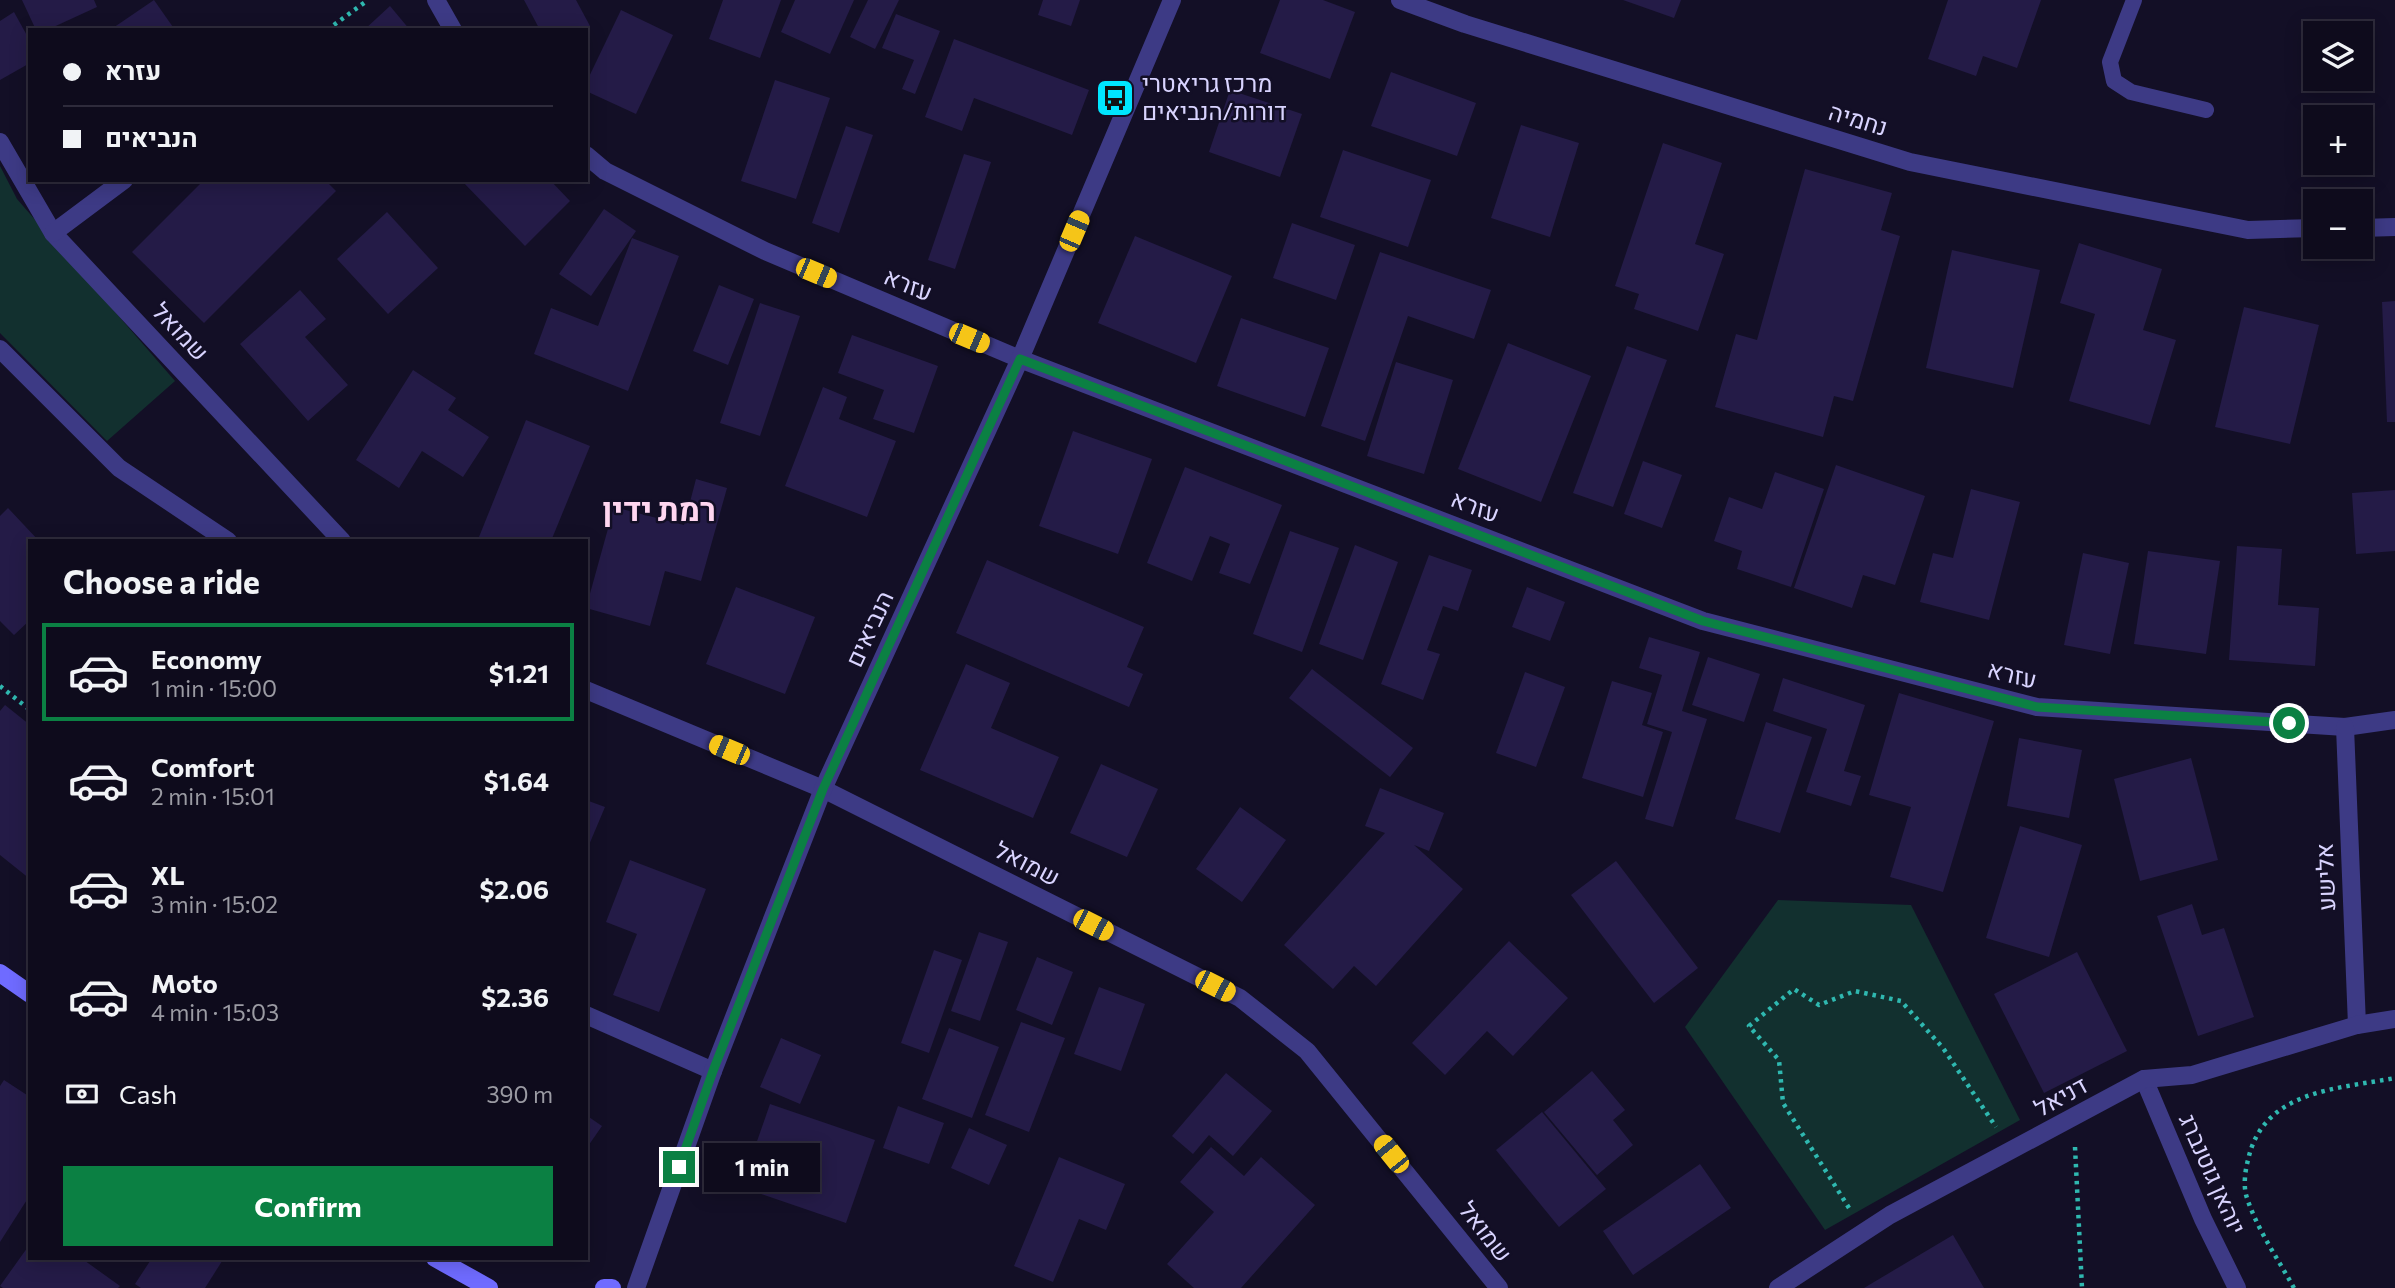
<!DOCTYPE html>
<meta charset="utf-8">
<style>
:root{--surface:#0e0b1c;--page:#1c1929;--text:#f1f3f6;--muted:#9b9ba3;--line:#2e2b3b;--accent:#0b8043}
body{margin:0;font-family:Commissioner,Heebo,sans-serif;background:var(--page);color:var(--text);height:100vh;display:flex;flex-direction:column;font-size:26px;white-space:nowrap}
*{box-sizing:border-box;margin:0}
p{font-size:23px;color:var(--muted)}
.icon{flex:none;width:38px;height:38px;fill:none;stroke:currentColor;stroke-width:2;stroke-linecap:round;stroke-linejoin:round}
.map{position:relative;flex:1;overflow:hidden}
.sheet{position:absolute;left:28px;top:539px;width:560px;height:721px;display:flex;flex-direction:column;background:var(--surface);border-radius:0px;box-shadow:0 4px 18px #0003,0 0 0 2px var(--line)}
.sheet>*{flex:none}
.hud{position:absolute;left:28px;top:28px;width:560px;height:154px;border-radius:0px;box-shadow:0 4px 18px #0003,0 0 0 2px var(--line);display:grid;align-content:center;height:154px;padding:0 35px;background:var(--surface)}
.buttons{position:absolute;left:2303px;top:21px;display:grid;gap:14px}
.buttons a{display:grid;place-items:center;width:70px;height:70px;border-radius:0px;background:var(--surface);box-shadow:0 4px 18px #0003,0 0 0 2px var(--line);font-size:35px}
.end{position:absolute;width:32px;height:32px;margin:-16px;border:9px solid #0b8043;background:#fff;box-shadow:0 0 0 4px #fff}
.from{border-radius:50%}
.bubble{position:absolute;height:49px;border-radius:0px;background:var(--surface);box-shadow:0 4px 18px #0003,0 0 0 2px var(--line);font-size:23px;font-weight:700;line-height:49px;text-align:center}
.car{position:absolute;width:21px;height:42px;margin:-21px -10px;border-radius:9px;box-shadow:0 0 5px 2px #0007;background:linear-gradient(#f5c518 24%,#345 0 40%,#f5c518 0 76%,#345 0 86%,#f5c518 0)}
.hud b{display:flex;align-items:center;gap:24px;height:66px;font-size:26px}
.hud b+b{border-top:2px solid var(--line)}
.hud i{width:18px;height:18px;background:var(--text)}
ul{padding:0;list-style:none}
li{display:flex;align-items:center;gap:21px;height:98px;margin:0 14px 10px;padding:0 21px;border:4px solid transparent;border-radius:0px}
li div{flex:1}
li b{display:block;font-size:26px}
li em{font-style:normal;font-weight:700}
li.selected{border-color:var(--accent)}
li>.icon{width:63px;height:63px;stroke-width:1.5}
h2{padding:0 35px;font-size:32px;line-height:84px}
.pay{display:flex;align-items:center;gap:18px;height:77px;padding:0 35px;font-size:26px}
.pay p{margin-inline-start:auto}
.primary-button{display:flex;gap:14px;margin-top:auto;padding:14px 35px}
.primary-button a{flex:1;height:80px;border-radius:0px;background:var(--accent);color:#fff;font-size:28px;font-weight:700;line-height:80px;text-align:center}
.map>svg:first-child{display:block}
</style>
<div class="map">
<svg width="2395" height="1288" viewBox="0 0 2395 1288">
<rect width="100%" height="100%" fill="#130f26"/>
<g fill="#12302f">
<path d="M0 166 17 199 175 381 107 441 0 333Z"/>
<path d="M1778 900 1911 905 2020 1120 1825 1230 1685 1027Z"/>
</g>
<g fill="#241b47">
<path d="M22 0H94L97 7 47 30H36Z"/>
<path d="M154 0 175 30H110Z"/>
<path d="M524 0H576L590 26 583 30H540Z"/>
<path d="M723 0H781L760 58 709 39Z"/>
<path d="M795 0H854L830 54 781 32Z"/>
<path d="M868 0H899L875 49 850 37Z"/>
<path d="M1043 0H1080L1071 26 1038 15Z"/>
<path d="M1280 0H1323L1355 12 1330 79 1260 53Z"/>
<path d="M1623 0H1681L1674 18Z"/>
<path d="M1948 0H2041L2017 68 1983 56 1976 76 1928 59Z"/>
<path d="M390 6 410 30H364Z"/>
<path d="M621 10 673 35 636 114 586 91V83Z"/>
<path d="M14 12 30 41V63L0 80V21Z"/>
<path d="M896 14 940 31 915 94 902 89 914 60 882 48Z"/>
<path d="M954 39 1089 90 1072 135 974 98 962 131 925 117Z"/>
<path d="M1391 72 1476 103 1457 156 1371 126Z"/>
<path d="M775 80 830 98 796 199 741 181Z"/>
<path d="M1230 90 1302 114 1280 177 1209 152Z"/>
<path d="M1521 125 1579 143 1550 237 1491 218Z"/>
<path d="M846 126 873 135 839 233 812 223Z"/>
<path d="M1663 143 1722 163 1695 244 1724 254 1698 331 1634 309 1639 294 1615 286Z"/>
<path d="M1343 150 1431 180 1408 247 1320 217Z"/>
<path d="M964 154 991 162 955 269 928 260Z"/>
<path d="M1805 169 1892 193 1881 230 1900 236 1853 401 1834 396 1823 437 1715 407 1736 334 1757 340Z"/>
<path d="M204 180H325L336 191 204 323 132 252Z"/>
<path d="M461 180H550L570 201 525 246Z"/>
<path d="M604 209 636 231 591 296 559 274Z"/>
<path d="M387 212 438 268 388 314 337 259Z"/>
<path d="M1292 223 1355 245 1336 300 1273 278Z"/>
<path d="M1135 236 1232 276 1196 363 1098 323Z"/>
<path d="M632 238 679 256 628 391 534 354 551 308 598 326Z"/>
<path d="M2079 243 2162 269 2143 330 2176 340 2150 425 2069 401 2095 314 2060 303Z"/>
<path d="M1952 250 2040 270 2013 388 1926 368Z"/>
<path d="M1380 252 1491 290 1474 339 1408 316 1365 441 1321 426Z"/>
<path d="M719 285 754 299 728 365 693 351Z"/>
<path d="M300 290 326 319 305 337 348 385 308 421 240 344Z"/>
<path d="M2395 301V422H2387L2382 302Z"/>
<path d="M760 303 800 316 760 436 720 423Z"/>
<path d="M2244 307 2319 325 2290 444 2215 427Z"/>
<path d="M1241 318 1329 348 1305 417 1217 386Z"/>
<path d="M852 335 938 366 914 433 873 419 884 390 838 373Z"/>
<path d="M1508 343 1591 376 1541 502 1458 469Z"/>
<path d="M1627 346 1667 360 1613 507 1573 493Z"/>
<path d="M1396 362 1453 380 1424 474 1367 456Z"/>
<path d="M413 370 456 398 448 410 489 437 463 477 422 451 399 488 356 460Z"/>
<path d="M823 387 847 397 839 419 896 441 867 517 785 486Z"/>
<path d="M526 420 590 446 551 541H489L479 537Z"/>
<path d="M1073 431 1152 459 1118 554 1039 526Z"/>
<path d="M1643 461 1682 475 1662 528 1624 514Z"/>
<path d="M1836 465 1925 496 1895 585 1863 575 1852 608 1794 588Z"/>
<path d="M1185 467 1282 505 1250 584 1219 573 1230 544 1210 536 1192 581 1147 563Z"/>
<path d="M1775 472 1824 489 1791 587 1737 569 1742 551 1714 541 1729 497 1762 509Z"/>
<path d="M696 479 727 488 701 581 665 571 650 626 586 608 614 507 684 525Z"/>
<path d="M1971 489 2020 502 1989 620 1920 602 1933 553 1953 558Z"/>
<path d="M2395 490V551L2356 554 2352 493Z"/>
<path d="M8 508 39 541H30V620L14 635 0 621V516Z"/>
<path d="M1290 531 1339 548 1302 652 1253 634Z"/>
<path d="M1355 545 1398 562 1363 660 1319 644Z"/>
<path d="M2237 546 2282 549 2278 605 2319 608 2315 666 2229 660Z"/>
<path d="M2148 551 2220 561 2206 654 2134 644Z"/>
<path d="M2083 553 2129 563 2110 654 2064 645Z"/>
<path d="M1429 555 1472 570 1458 611 1443 606 1427 650 1440 654 1423 700 1381 684Z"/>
<path d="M987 560 1144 627 1127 667 1143 674 1129 707 956 633Z"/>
<path d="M736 587 815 617 785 694 706 664Z"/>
<path d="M1527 587 1565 602 1550 641 1512 627Z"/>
<path d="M1649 637 1700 652 1682 711 1707 719 1673 827 1645 819 1672 732 1647 724 1662 675 1639 668Z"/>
<path d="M1708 657 1760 674 1744 722 1692 705Z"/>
<path d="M966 664 1010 683 991 728 1059 757 1033 818 920 770Z"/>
<path d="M1312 669 1413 748 1390 777 1289 698Z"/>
<path d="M1525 672 1565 687 1536 767 1496 753Z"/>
<path d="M1783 678 1865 705 1844 771 1861 776 1851 806 1806 792 1827 729 1773 711Z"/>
<path d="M1612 681 1652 693 1642 725 1663 732 1643 797 1582 778Z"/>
<path d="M1899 693 1994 721 1943 892 1890 877 1911 807 1869 795Z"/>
<path d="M5 705 30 725V879L0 855V711Z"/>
<path d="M1766 722 1812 737 1780 833 1735 819Z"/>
<path d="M2019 738 2082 750 2069 818 2007 806Z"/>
<path d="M2191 758 2218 860 2140 881 2114 779Z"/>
<path d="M1101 764 1158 789 1127 857 1070 833Z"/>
<path d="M1380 788 1444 813 1429 851 1414 845 1463 889 1376 986 1354 966 1333 989 1284 945 1385 833 1365 826Z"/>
<path d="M586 800 605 807 586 852Z"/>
<path d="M1240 807 1286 840 1242 902 1196 869Z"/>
<path d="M2020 826 2082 845 2049 957 1986 938Z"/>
<path d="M630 860 706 889 659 1012 613 995 637 934 606 922Z"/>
<path d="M1616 861 1698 968 1654 1003 1571 895Z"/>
<path d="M2192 904 2202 935 2224 928 2254 1017 2198 1036 2157 916Z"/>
<path d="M979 932 1008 942 980 1021 951 1011Z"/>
<path d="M1509 941 1568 998 1513 1056 1487 1031 1445 1075 1412 1043Z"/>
<path d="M934 950 962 960 929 1053 901 1043Z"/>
<path d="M2077 952 2127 1051 2044 1093 1994 994Z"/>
<path d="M1037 957 1073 972 1052 1025 1016 1010Z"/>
<path d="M1099 987 1145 1004 1121 1071 1074 1054Z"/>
<path d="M1021 1022 1065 1038 1029 1132 985 1115Z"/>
<path d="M949 1028 999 1047 972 1118 922 1099Z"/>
<path d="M781 1038 821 1055 800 1104 760 1087Z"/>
<path d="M1592 1071 1625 1110 1613 1120 1633 1145 1597 1175 1544 1112Z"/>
<path d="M1226 1073 1272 1111 1233 1156 1209 1135 1193 1154 1172 1136Z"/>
<path d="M4 1080 30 1097V1195L0 1242V1086Z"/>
<path d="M770 1104 875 1140 846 1223 741 1187Z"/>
<path d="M898 1106 944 1123 929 1164 883 1148Z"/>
<path d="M1542 1112 1606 1189 1559 1227 1496 1150Z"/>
<path d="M586 1115 602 1126 586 1149Z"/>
<path d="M969 1128 1007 1145 989 1185 951 1168Z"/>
<path d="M1211 1147 1244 1176 1261 1157 1315 1205 1241 1288H1194L1167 1264 1214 1212 1180 1182Z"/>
<path d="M1059 1157 1125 1184 1106 1230 1079 1219 1053 1282 1014 1266Z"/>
<path d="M1700 1164 1731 1208 1633 1275 1603 1231Z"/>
<path d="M1953 1235 1984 1288H1864Z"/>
<path d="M30 1244V1258H81L120 1286 118 1288H3L0 1286Z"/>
<path d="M152 1258H224L205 1288H141L135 1284Z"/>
</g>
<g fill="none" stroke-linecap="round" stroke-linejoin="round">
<g stroke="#2fb8b0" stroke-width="4.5" stroke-dasharray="3.5 5" stroke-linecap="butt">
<path d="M327 30 368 0"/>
<path d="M0 686 30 710"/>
<path d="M2075 1147 2082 1288"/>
<path d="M1849 1208 1783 1103 1779 1060 1749 1026 1794 989 1819 1005 1855 991 1901 1001 1943 1048 1996 1127"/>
<path d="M2294 1288C2278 1259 2257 1229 2247 1198 2243 1187 2245 1171 2248 1160 2263 1090 2337 1089 2395 1078"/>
</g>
<path stroke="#3d3a85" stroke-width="16" d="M2134 0 2110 62 2114 81 2131 92 2206 110"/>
<g stroke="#3d3a85" stroke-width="18">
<path d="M436 0 453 30"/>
<path d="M1400 0 1465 24 1910 162 2248 230 2315 228"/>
<path d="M0 142 53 233 342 541"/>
<path d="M586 155 605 171 765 251 1020 359 1703 621 2037 707 2345 727 2395 720"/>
<path d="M2361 228 2395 227"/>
<path d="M53 233 124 180"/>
<path d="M0 349 119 468 228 541"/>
<path d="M586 690 823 789 1240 998 1307 1051 1499 1288"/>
<path d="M2345 727 2357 1025"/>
<path d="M586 1015 713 1071"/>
<path d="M2144 1079 2203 1219 2237 1288"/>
<path d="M636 1288 713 1071 823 789 1020 359 1172 0"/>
<path d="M1778 1288 1890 1215 2144 1079 2192 1075 2357 1025 2395 1019"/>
</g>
<g stroke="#6f6bff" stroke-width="18">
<path d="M0 973 30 994"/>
<path d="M435 1258 489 1288"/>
<path d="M604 1288H612"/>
</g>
</g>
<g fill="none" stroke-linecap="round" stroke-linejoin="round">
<path stroke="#0b8043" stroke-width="9" d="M679 1167 713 1071 823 789 1020 359 1703 621 2037 707 2289 723"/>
</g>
<defs>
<symbol id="bus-square" viewBox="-11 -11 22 22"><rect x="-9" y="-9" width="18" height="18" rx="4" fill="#00e5ff" stroke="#130f26"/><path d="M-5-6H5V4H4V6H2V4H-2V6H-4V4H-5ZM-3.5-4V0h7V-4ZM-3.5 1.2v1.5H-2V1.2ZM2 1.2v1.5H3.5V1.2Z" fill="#111"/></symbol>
</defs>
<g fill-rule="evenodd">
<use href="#bus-square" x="1093" y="76" width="44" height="44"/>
</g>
<g text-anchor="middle" stroke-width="5" stroke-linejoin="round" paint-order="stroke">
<g font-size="24" fill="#d9d4ff" stroke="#130f26" text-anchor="start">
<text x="1142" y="92">מרכז גריאטרי<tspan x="1142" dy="28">דורות/הנביאים</tspan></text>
</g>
<g font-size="24" fill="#d9d4ff" stroke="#130f26">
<text transform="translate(1858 120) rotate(17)" y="8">נחמיה</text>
<text transform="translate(908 285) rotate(23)" y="8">עזרא</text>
<text transform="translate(180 332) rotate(47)" y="8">שמואל</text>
<text transform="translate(1475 507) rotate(21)" y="8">עזרא</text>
<text transform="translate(870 629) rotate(-65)" y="8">הנביאים</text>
<text transform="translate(2012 675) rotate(14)" y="8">עזרא</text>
<text transform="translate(1027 864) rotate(27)" y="8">שמואל</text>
<text transform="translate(2326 877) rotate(-92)" y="8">אלישע</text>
<text transform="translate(2061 1097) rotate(-29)" y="8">דניאל</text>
<text transform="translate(2212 1174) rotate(66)" y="8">יוהאן גוטנברג</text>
<text transform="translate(1485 1232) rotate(52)" y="8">שמואל</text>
</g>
<g font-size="32" font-weight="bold" fill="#ffd6f0" stroke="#130f26">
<text x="659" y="521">רמת ידין</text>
</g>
</g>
</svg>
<div class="buttons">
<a><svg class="icon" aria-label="layers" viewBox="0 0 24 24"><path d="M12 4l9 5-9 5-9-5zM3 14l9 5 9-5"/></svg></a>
<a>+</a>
<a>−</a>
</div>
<i class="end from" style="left:2289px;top:723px"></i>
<i class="end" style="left:679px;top:1167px"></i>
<div class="bubble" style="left:704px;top:1143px;width:116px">1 min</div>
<i class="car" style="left:1074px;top:231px;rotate:23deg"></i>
<i class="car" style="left:816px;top:273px;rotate:113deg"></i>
<i class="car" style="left:969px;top:338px;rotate:113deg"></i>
<i class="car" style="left:729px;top:750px;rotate:293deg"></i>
<i class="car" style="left:1093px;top:925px;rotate:117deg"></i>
<i class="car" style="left:1215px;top:986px;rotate:117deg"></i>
<i class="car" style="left:1391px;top:1154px;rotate:321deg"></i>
<div class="hud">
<b><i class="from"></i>עזרא</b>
<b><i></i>הנביאים</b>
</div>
<section class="sheet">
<h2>Choose a ride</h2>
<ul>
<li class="selected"><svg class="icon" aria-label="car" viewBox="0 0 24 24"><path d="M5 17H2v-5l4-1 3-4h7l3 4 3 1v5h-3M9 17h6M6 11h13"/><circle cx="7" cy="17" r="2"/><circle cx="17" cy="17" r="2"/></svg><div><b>Economy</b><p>1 min · 15:00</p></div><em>$1.21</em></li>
<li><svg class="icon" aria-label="car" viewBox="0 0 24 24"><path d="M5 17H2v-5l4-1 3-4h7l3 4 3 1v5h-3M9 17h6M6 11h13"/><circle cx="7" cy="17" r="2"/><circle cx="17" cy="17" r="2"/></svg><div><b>Comfort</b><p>2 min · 15:01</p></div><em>$1.64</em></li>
<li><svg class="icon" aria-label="car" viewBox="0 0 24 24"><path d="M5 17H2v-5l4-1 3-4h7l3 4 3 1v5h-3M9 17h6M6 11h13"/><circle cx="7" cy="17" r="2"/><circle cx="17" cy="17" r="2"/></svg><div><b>XL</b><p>3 min · 15:02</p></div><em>$2.06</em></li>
<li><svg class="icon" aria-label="car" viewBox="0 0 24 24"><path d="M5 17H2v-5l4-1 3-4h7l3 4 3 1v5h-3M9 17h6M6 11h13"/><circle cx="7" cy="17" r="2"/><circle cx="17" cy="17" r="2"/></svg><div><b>Moto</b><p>4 min · 15:03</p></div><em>$2.36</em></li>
</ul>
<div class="pay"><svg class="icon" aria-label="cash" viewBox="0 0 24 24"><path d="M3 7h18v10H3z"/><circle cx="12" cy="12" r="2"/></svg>Cash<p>390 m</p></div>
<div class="primary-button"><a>Confirm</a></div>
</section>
</div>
